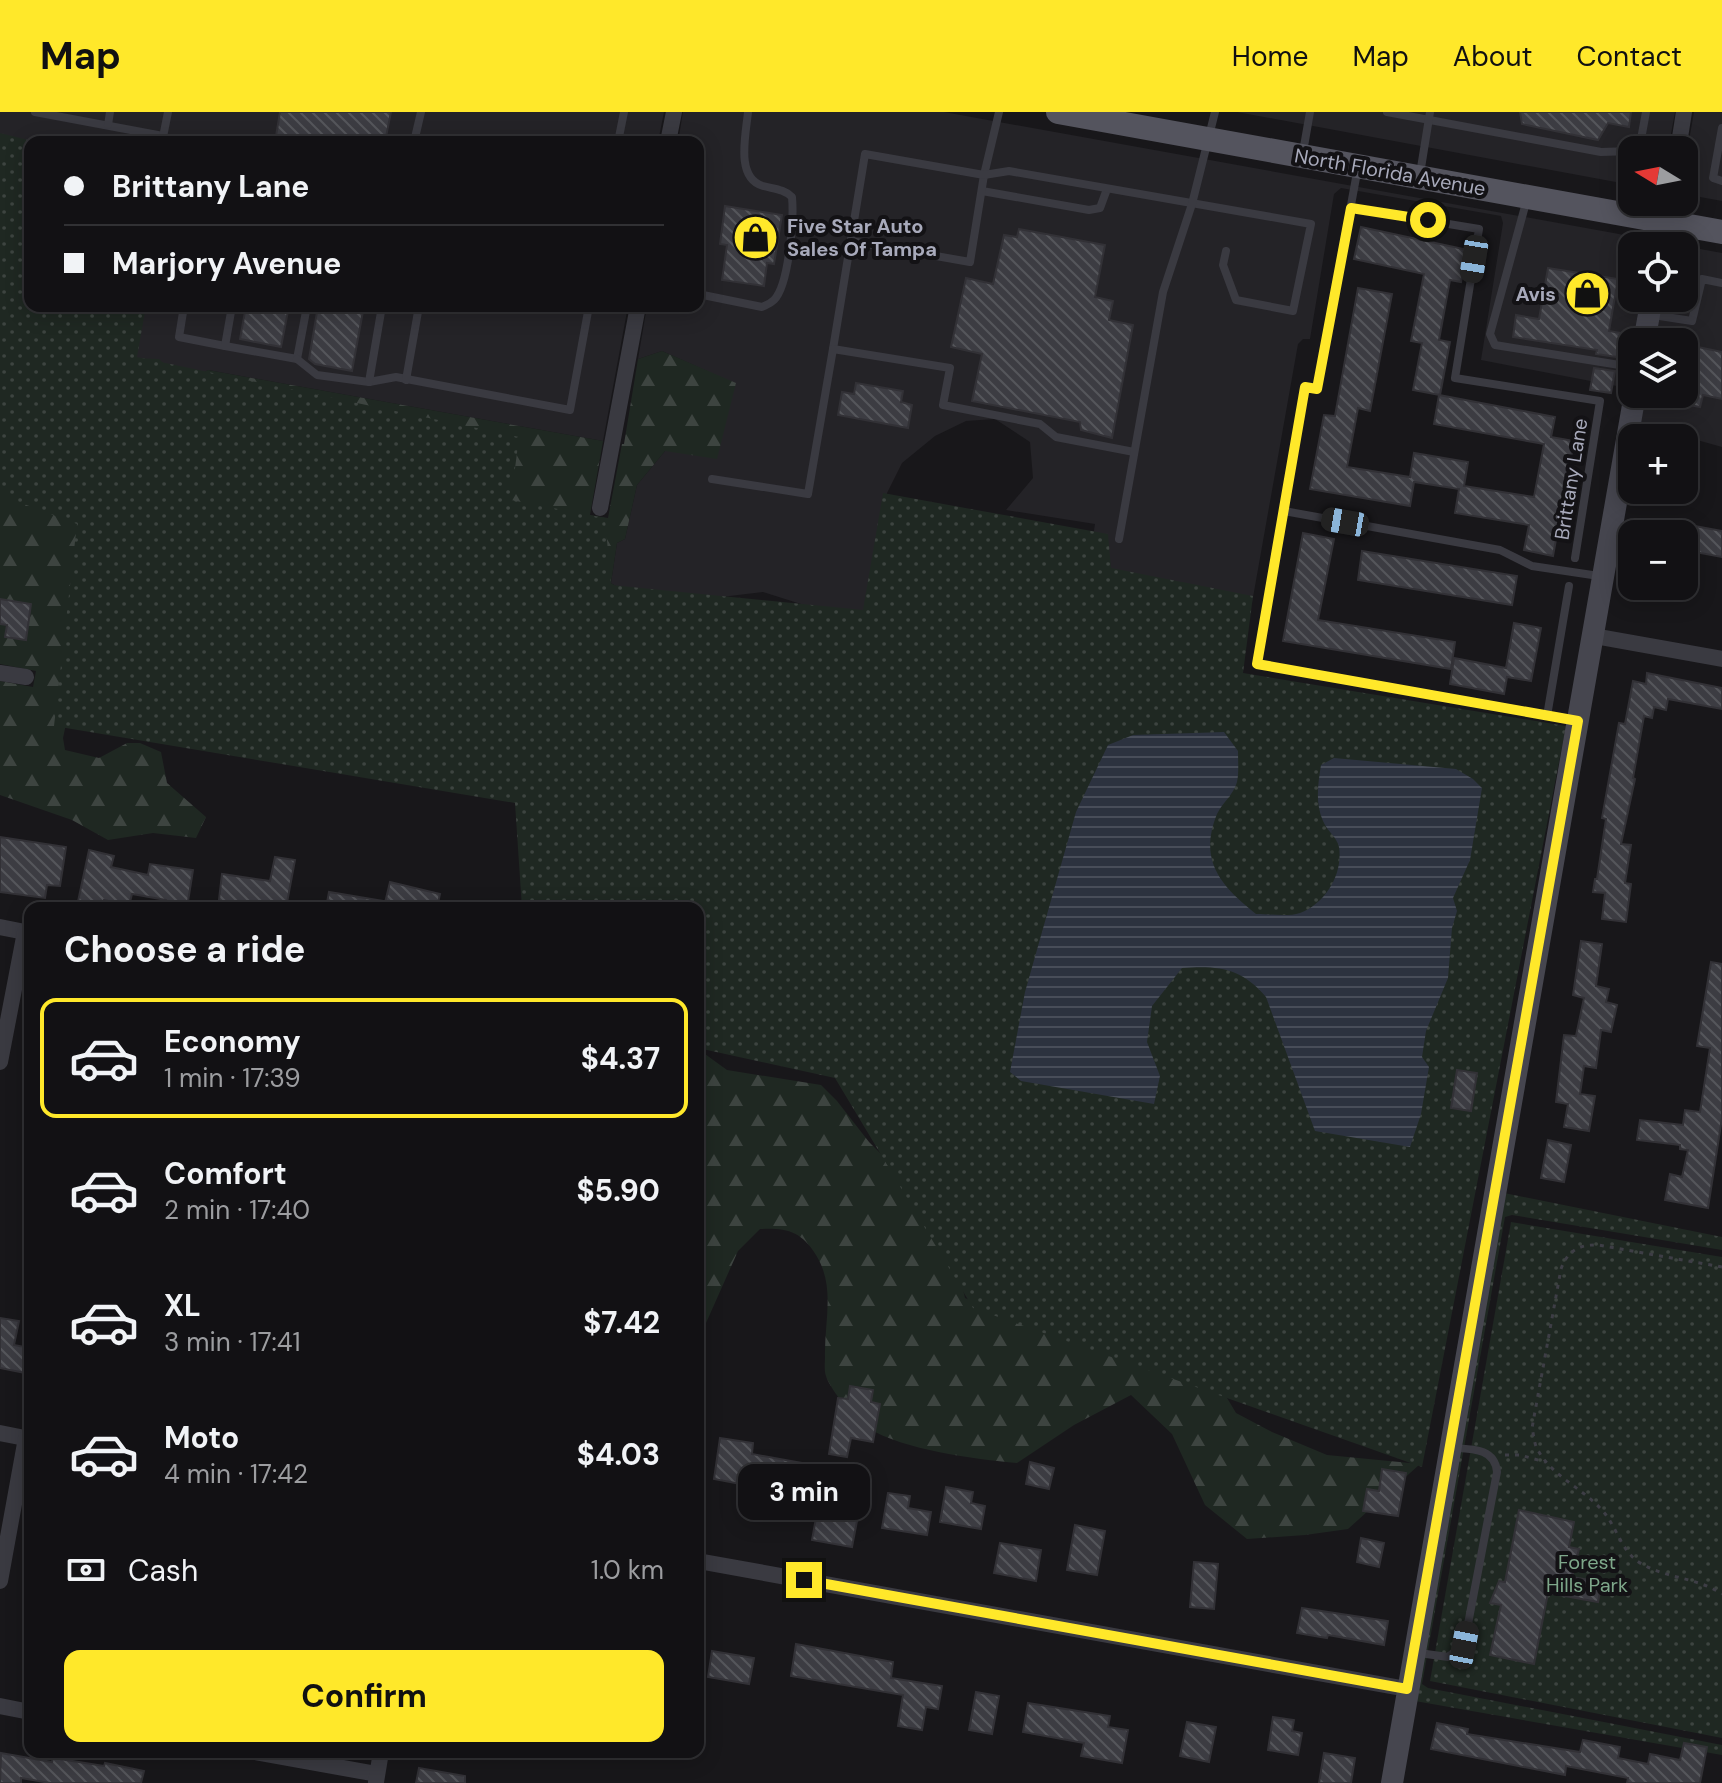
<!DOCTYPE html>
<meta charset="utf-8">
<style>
:root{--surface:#121114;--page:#1b1a1d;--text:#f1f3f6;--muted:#9c9da0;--line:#313134;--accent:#ffe82a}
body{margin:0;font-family:"DM Sans",sans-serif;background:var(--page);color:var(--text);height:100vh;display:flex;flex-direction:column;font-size:30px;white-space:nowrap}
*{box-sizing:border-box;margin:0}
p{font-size:26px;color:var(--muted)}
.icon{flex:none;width:44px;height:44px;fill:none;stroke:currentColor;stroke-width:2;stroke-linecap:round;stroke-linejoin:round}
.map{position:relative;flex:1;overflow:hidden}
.drawer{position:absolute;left:24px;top:790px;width:680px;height:856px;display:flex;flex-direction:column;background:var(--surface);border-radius:16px;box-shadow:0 4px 20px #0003,0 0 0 2px var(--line)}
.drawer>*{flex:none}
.hud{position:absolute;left:24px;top:24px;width:680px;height:176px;border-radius:16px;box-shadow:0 4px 20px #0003,0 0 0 2px var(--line);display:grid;align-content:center;height:176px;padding:0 40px;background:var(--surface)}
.needle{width:52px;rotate:280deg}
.buttons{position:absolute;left:1618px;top:24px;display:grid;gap:16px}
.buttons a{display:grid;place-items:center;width:80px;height:80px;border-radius:16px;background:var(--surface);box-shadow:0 4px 20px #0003,0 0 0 2px var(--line);font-size:40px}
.end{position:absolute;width:36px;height:36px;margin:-18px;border:10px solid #ffe82a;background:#111;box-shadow:0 0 0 4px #111}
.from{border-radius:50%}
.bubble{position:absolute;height:56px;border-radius:16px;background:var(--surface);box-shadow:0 4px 20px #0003,0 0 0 2px var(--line);font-size:26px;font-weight:700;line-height:56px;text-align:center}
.car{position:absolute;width:24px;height:48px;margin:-24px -12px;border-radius:10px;box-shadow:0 0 6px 2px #0007;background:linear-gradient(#222 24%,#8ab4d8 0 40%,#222 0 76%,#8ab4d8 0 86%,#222 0)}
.hud b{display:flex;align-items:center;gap:28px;height:76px;font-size:30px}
.hud b+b{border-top:2px solid var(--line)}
.hud i{width:20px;height:20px;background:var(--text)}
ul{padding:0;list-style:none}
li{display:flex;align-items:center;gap:24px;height:120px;margin:0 16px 12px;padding:0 24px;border:4px solid transparent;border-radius:16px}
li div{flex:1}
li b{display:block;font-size:30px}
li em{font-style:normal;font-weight:700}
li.on{border-color:var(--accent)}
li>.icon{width:72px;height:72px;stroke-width:1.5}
h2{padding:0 40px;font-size:36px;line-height:96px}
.pay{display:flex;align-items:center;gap:20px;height:88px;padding:0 40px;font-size:30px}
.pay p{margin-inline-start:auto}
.button{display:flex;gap:16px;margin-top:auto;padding:16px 40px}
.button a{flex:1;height:92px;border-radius:16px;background:var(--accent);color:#111;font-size:32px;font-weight:700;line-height:92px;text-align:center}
header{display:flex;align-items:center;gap:48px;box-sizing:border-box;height:112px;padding:0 40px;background:var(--accent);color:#111}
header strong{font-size:38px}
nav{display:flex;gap:44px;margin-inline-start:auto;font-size:28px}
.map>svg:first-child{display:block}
</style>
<header>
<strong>Map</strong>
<nav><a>Home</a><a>Map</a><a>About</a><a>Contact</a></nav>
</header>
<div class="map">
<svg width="1722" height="1671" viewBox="0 0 1722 1671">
<defs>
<pattern id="forest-firs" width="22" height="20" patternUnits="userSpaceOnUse" patternTransform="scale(2)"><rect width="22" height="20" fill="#1f2822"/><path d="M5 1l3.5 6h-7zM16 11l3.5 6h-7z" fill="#3d4440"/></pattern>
<pattern id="park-dots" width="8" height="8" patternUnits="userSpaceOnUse" patternTransform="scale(2)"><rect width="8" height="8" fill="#1f2822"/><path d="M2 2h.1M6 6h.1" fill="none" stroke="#3d4440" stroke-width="1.8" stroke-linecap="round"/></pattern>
<pattern id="water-rules" width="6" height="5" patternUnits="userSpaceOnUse" patternTransform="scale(2)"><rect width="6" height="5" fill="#2c323f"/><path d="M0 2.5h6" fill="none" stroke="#484d59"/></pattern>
<pattern id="building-back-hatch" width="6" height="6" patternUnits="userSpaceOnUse" patternTransform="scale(2)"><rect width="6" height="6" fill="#3c3c42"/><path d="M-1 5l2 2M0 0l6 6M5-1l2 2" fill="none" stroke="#55565b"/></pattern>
</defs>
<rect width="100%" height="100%" fill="#18171a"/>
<g fill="#242327">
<path d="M0 0H664L658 30H30L0 138Z"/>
<path d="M683 0H944L1652 128 1651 134H1632V186H1642L1635 230H1632L1627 276 1481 248 1503 111 1501 104 1341 76 1334 82 1310 227H1303L1298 232 1252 491 1087 464 1095 412 1006 398 1033 366 1030 330 995 307 966 309 935 324 902 351 887 381 881 420 897 518 823 499 763 480 646 494 611 471 617 431 625 427 637 373 665 339 736 272 662 239 638 247 647 194H698V30H678Z"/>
<path d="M1237 0H1675L1668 38H1632V73Z"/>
<path d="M1694 0H1722V89L1684 82V57Z"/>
<path d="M1684 134 1722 141V335L1640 312 1645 282H1684V230H1654L1661 186H1684Z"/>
<path d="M106 194H628L603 329 208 258 181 274 132 246Z"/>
</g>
<g fill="url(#forest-firs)">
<path d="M0 138 30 194 132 246 159 247 173 260 181 274 208 258 603 329 590 403 608 406 622 332H624L638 247 662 239 736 271 717 347 665 339 637 373 625 427 617 431 611 471 646 494 67 607 63 626 65 638 99 646 127 631H140L161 640 167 671 206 705 196 726 153 721 108 728 72 708 0 683V569L33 575 36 559 0 552V348L85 309Z"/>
<path d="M698 937 727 958 821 973 837 989 869 1030 905 1066 952 1132 965 1186 1008 1205 1205 1249 1236 1301 1272 1320 1327 1343 1420 1352 1348 1417 1305 1423 1247 1427 1205 1393 1172 1322 1131 1283 1074 1313 1017 1351C974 1347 904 1338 868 1316 855 1307 831 1279 826 1264 824 1259 825 1250 825 1245 824 1210 836 1175 816 1143 801 1119 787 1116 760 1117L738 1139 698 1229Z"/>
</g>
<g fill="url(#park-dots)">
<path d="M0 21 36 30H30V194H146L137 245 519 325 511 388 605 406 611 473 863 498 883 381 1108 422 1111 456 1253 484 1243 561 1566 614 1422 1355 973 1196 835 966 698 936V796H522L515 691 54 614 77 412 0 383Z"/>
<path d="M1504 1081 1722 1125V1138L1512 1103 1505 1105 1422 1572 1428 1576 1722 1633V1643L1415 1589Z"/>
<path d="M1511 1110 1722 1145V1626L1430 1569Z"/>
</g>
<path fill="url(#water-rules)" d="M1224 620 1238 639C1238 649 1239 661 1237 670 1234 682 1222 691 1217 702 1198 749 1221 774 1256 802 1269 802 1288 805 1300 801 1326 791 1343 762 1339 735 1337 725 1327 719 1323 709 1315 691 1318 672 1321 653L1334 646 1456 657 1473 667 1482 676 1470 748 1453 786 1457 799 1452 816 1448 866 1426 919 1422 945 1429 955 1421 1002 1410 1035 1315 1019 1266 885C1240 855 1219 854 1182 856L1152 894 1147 930 1160 964 1154 992 1021 969 1010 960 1025 880 1076 700 1108 633 1133 623Z"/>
<g fill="url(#building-back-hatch)" stroke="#323136" stroke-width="2">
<path d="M280 0H391L385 30H275Z"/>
<path d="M1520 0H1631L1629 15 1608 11 1598 28 1522 12Z"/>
<path d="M725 94 782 103 774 152 767 151 764 174 722 168 727 133 720 132Z"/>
<path d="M1361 115 1468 138 1461 170 1450 168 1439 228 1450 230 1440 283 1413 278 1422 231 1411 229 1424 162 1354 147Z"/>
<path d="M1019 117 1105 133 1095 185 1113 189 1109 208 1133 213 1112 326 1081 318 1080 310 972 289 982 242 951 235 966 166 993 172 1004 123 1017 125Z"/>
<path d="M1548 156 1618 167 1609 219 1621 221 1617 245 1596 242 1597 238 1513 225 1516 203 1539 207Z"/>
<path d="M1358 176 1392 182 1370 299 1358 296 1347 355 1410 365 1414 341 1468 350 1464 374 1534 385 1544 332 1434 312 1439 283 1555 305 1551 325 1574 329 1553 444 1524 438 1529 413 1455 401 1459 377 1414 370 1410 394 1310 377 1324 303 1335 304Z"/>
<path d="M246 194H289L281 235 240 227Z"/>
<path d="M318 194H364L352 259 315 252 309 247Z"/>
<path d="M1684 232 1722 240V287L1703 283 1700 295 1684 292Z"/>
<path d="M1594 256 1615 259 1611 281 1590 278Z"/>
<path d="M856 271 903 279 901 290 912 293 908 316 838 303 842 280 854 282Z"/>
<path d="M1684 412 1722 419V445L1684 438Z"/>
<path d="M1303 421 1334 427 1318 508 1455 530 1451 557 1283 529Z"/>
<path d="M1362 439 1517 464 1512 493 1358 468Z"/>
<path d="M0 487 31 492 26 528 5 525 7 513 0 512Z"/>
<path d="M1514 511 1541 516 1531 569 1507 565 1504 582 1450 572 1454 546 1506 556Z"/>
<path d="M1647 561 1722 576V597L1668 587 1666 598 1654 595 1652 606 1644 604 1633 666 1635 667 1621 732 1631 733 1625 771 1631 772 1626 810 1602 807 1605 781 1593 780 1595 767H1597L1606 707 1602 706 1619 611 1625 612 1633 569 1646 572Z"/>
<path d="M0 725 66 735 60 774 47 773 45 786 0 780Z"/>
<path d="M89 738 114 744 111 755 148 763 150 752 193 758 187 796H165L166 788 132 782 129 794 104 788 102 796 77 794Z"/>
<path d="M275 745 295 748 286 796H218L222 762 270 769Z"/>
<path d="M390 770 440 782 437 796H326L329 780 384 789V795Z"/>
<path d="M1581 829 1602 832 1596 874 1609 877 1606 890 1617 893 1611 920 1601 918 1596 956 1584 954 1580 982 1595 984 1589 1019 1564 1015 1568 992 1556 990 1564 923 1576 924 1584 886 1573 883Z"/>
<path d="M1711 850 1722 852V1006L1708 1096 1665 1088 1670 1062 1682 1065 1688 1038 1680 1037V1033L1637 1028 1640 1008 1683 1013 1685 998 1700 1000 1710 936 1697 934Z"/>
<path d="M1457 958 1477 961 1471 999 1451 996Z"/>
<path d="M1548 1028 1571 1033 1564 1070 1541 1066Z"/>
<path d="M0 1206 19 1209 14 1233 30 1236V1262L0 1256Z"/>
<path d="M850 1274 873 1278 871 1290 880 1292 873 1330 851 1326 847 1345 829 1342 838 1286 848 1287Z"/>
<path d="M720 1326 753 1331 752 1342 808 1352 803 1384 714 1367Z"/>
<path d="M1030 1350 1054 1356 1049 1377 1026 1372Z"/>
<path d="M1382 1357 1406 1361 1398 1404 1363 1399 1367 1377 1379 1379Z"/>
<path d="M946 1375 973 1380 971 1391 985 1394 981 1417 940 1410Z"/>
<path d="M888 1381 910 1384 908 1396 931 1400 927 1423 882 1416Z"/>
<path d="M831 1398 858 1404 852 1435 812 1428 816 1406 829 1409Z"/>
<path d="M1519 1398 1574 1410 1569 1435 1579 1437 1572 1465 1602 1470 1598 1490 1548 1481 1534 1552 1490 1543 1501 1493 1490 1491 1499 1469 1505 1470Z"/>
<path d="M1075 1413 1105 1419 1097 1463 1067 1458Z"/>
<path d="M1361 1426 1384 1431 1379 1455 1357 1450Z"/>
<path d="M1000 1431 1041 1438 1036 1469 994 1461Z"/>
<path d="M1194 1450 1218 1452 1214 1497 1190 1495Z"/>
<path d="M1302 1496 1388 1509 1384 1533 1328 1523 1327 1526 1297 1521Z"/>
<path d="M796 1532 893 1550 891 1566 942 1574 938 1597 926 1595 922 1618 898 1614 903 1583 791 1564Z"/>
<path d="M712 1539 754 1546 749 1572 708 1565Z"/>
<path d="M976 1580 999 1584 992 1622 969 1618Z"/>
<path d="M1028 1591 1110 1604 1108 1615 1128 1618 1122 1651 1081 1644 1084 1631 1023 1620Z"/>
<path d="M1273 1605 1294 1608 1292 1619 1302 1621 1298 1643 1268 1638Z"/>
<path d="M1187 1610 1216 1615 1209 1650 1180 1644Z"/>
<path d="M1437 1611 1468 1617 1467 1622 1580 1640 1583 1628 1620 1635 1618 1646 1648 1652 1650 1642 1680 1648 1684 1631 1707 1635 1700 1671H1627L1628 1666 1566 1654 1565 1663 1431 1637Z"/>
<path d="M1 1641 52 1650 53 1646 104 1654 105 1651 144 1659 141 1671H50L21 1666V1671H0Z"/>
<path d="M1324 1641 1355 1646 1351 1671H1319Z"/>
<path d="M419 1656 465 1664V1671H416Z"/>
</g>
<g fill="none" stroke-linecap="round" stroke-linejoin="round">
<g stroke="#3e3e46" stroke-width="3" stroke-dasharray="4 6" stroke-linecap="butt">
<path d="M1722 1155 1598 1133C1578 1132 1567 1140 1561 1157L1532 1316C1534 1324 1534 1333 1539 1340 1554 1366 1588 1379 1606 1403 1618 1419 1623 1442 1642 1452 1668 1467 1696 1465 1722 1482"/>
<path d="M1505 1343H1520L1545 1350"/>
</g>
<g stroke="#3a3a41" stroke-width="8">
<path d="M35 0 163 24"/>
<path d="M1387 0 1601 40 1632 39"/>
<path d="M108 13 110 0"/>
<path d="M1722 16 1713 66 1722 69"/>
<path d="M162 30 168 0"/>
<path d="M414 30 421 0"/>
<path d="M618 30 624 0"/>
<path d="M1639 38 1646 0"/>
<path d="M1303 40 1310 0"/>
<path d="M1358 55 1317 277 1305 275 1257 552 1575 608"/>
<path d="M1420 62 1430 0"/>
<path d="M982 79 1089 98 1100 96 1107 77"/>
<path d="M1527 87 1490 222 1495 233 1632 255"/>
<path d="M1351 96 1479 117 1455 266 1600 289 1575 446"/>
<path d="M851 129 970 150 984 63 999 0"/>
<path d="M698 182 762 195C766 193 770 192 774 188 789 173 794 107 792 85 784 77 774 77 763 74 735 66 746 22 748 0"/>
<path d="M184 194 179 225 225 234"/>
<path d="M232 194 225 234 297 247 307 194"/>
<path d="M1653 203 1692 209 1702 167 1722 171"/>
<path d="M833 237 865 42 984 63 1009 59 1311 112 1293 199 1236 188 1223 153 1226 139"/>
<path d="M297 247 317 263 369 270 396 265 570 298 589 194"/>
<path d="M406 268 419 194"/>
<path d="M369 270 382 194"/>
<path d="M712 367 808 382 833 237 950 256 943 293 1040 312 1056 325 1134 340"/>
<path d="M1284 399 1500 438 1532 454 1599 464"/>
<path d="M1119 427 1163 180 1192 92 1215 0"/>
<path d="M1547 604 1569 474"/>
<path d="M1419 1541 1448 1545 1464 1533 1497 1360C1495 1337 1474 1337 1454 1336"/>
</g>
<g stroke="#3a3a41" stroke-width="16">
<path d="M668 30 674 0"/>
<path d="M1678 38 1684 0"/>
<path d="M1665 110 1668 90"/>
<path d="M600 396 638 194"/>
<path d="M1594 524 1722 547"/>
<path d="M0 561 26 565"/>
<path d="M0 815 30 821"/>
<path d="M0 950 25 820"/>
<path d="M0 1321 30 1327"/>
<path d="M698 1449 1407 1577"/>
<path d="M0 1469 26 1326"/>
<path d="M0 1594 30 1600"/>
<path d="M255 1640 377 1662"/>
<path d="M376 1670 381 1640"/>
</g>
<g stroke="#46464f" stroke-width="22">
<path d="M1660 134 1665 110"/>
<path d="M1644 230 1652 186"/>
<path d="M1392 1671 1635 282"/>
</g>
<path stroke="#54545e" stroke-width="24" d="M1058 0 1722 120"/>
</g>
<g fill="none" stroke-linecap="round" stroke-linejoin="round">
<path stroke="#ffe82a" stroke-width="10" d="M804 1468 1407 1577 1578 609 1257 552 1305 275 1317 277 1351 96 1428 108"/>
</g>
<defs>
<symbol id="shop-disc" viewBox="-11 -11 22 22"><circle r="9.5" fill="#ffe82a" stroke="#131215"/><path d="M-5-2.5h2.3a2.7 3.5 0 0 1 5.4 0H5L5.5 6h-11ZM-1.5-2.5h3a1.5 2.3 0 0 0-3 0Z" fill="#111"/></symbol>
</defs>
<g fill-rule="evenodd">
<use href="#shop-disc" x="730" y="100" width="51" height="51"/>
<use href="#shop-disc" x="1562" y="156" width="51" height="51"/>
</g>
<g text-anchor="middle" stroke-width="8" stroke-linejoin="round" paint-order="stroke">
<g font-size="20" fill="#a8aabb" stroke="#131215">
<text transform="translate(1390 60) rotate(10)" y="7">North Florida Avenue</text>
<text transform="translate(1571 367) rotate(-81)" y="7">Brittany Lane</text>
</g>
<g font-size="20" font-weight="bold" fill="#a8aabb" stroke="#131215" text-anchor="start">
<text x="787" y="121">Five Star Auto<tspan x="787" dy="23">Sales Of Tampa</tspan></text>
<text x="1556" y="189" text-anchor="end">Avis</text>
</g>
<g font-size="20" fill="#7ea78a" stroke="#131215">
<text x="1587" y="1457">Forest<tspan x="1587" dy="23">Hills Park</tspan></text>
</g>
</g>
</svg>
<div class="buttons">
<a><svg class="needle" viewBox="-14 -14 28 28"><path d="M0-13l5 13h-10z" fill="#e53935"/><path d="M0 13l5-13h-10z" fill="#9c9da0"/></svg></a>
<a><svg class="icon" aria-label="locate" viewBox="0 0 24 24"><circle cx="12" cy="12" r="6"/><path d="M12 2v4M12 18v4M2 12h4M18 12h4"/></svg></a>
<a><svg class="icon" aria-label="layers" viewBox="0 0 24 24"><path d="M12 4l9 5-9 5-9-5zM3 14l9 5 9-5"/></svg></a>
<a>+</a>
<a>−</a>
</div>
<i class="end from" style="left:1428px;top:108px"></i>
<i class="end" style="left:804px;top:1468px"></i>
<div class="bubble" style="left:738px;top:1352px;width:132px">3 min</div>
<i class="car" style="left:1474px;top:147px;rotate:189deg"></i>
<i class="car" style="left:1345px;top:410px;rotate:280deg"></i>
<i class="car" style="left:1464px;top:1533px;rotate:11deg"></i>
<div class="hud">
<b><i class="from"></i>Brittany Lane</b>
<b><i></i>Marjory Avenue</b>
</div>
<section class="drawer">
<h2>Choose a ride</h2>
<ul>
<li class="on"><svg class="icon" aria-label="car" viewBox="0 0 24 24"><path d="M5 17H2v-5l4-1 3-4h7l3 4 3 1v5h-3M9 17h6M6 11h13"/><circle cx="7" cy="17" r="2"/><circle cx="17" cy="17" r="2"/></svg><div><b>Economy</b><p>1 min · 17:39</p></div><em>$4.37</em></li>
<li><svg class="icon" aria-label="car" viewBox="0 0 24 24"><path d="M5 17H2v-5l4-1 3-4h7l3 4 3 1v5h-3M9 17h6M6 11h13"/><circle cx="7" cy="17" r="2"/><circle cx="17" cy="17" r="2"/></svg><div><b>Comfort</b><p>2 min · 17:40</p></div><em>$5.90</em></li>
<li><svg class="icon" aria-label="car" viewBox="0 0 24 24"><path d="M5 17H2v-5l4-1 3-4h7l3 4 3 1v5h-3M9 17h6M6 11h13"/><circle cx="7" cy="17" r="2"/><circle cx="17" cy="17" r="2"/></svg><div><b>XL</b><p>3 min · 17:41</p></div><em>$7.42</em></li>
<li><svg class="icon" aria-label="car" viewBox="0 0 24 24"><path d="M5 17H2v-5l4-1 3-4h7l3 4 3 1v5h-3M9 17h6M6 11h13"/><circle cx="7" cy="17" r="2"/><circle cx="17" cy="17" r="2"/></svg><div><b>Moto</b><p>4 min · 17:42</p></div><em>$4.03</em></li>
</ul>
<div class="pay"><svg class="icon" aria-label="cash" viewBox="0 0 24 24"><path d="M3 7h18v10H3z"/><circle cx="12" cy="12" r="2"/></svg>Cash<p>1.0 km</p></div>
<div class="button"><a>Confirm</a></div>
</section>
</div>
